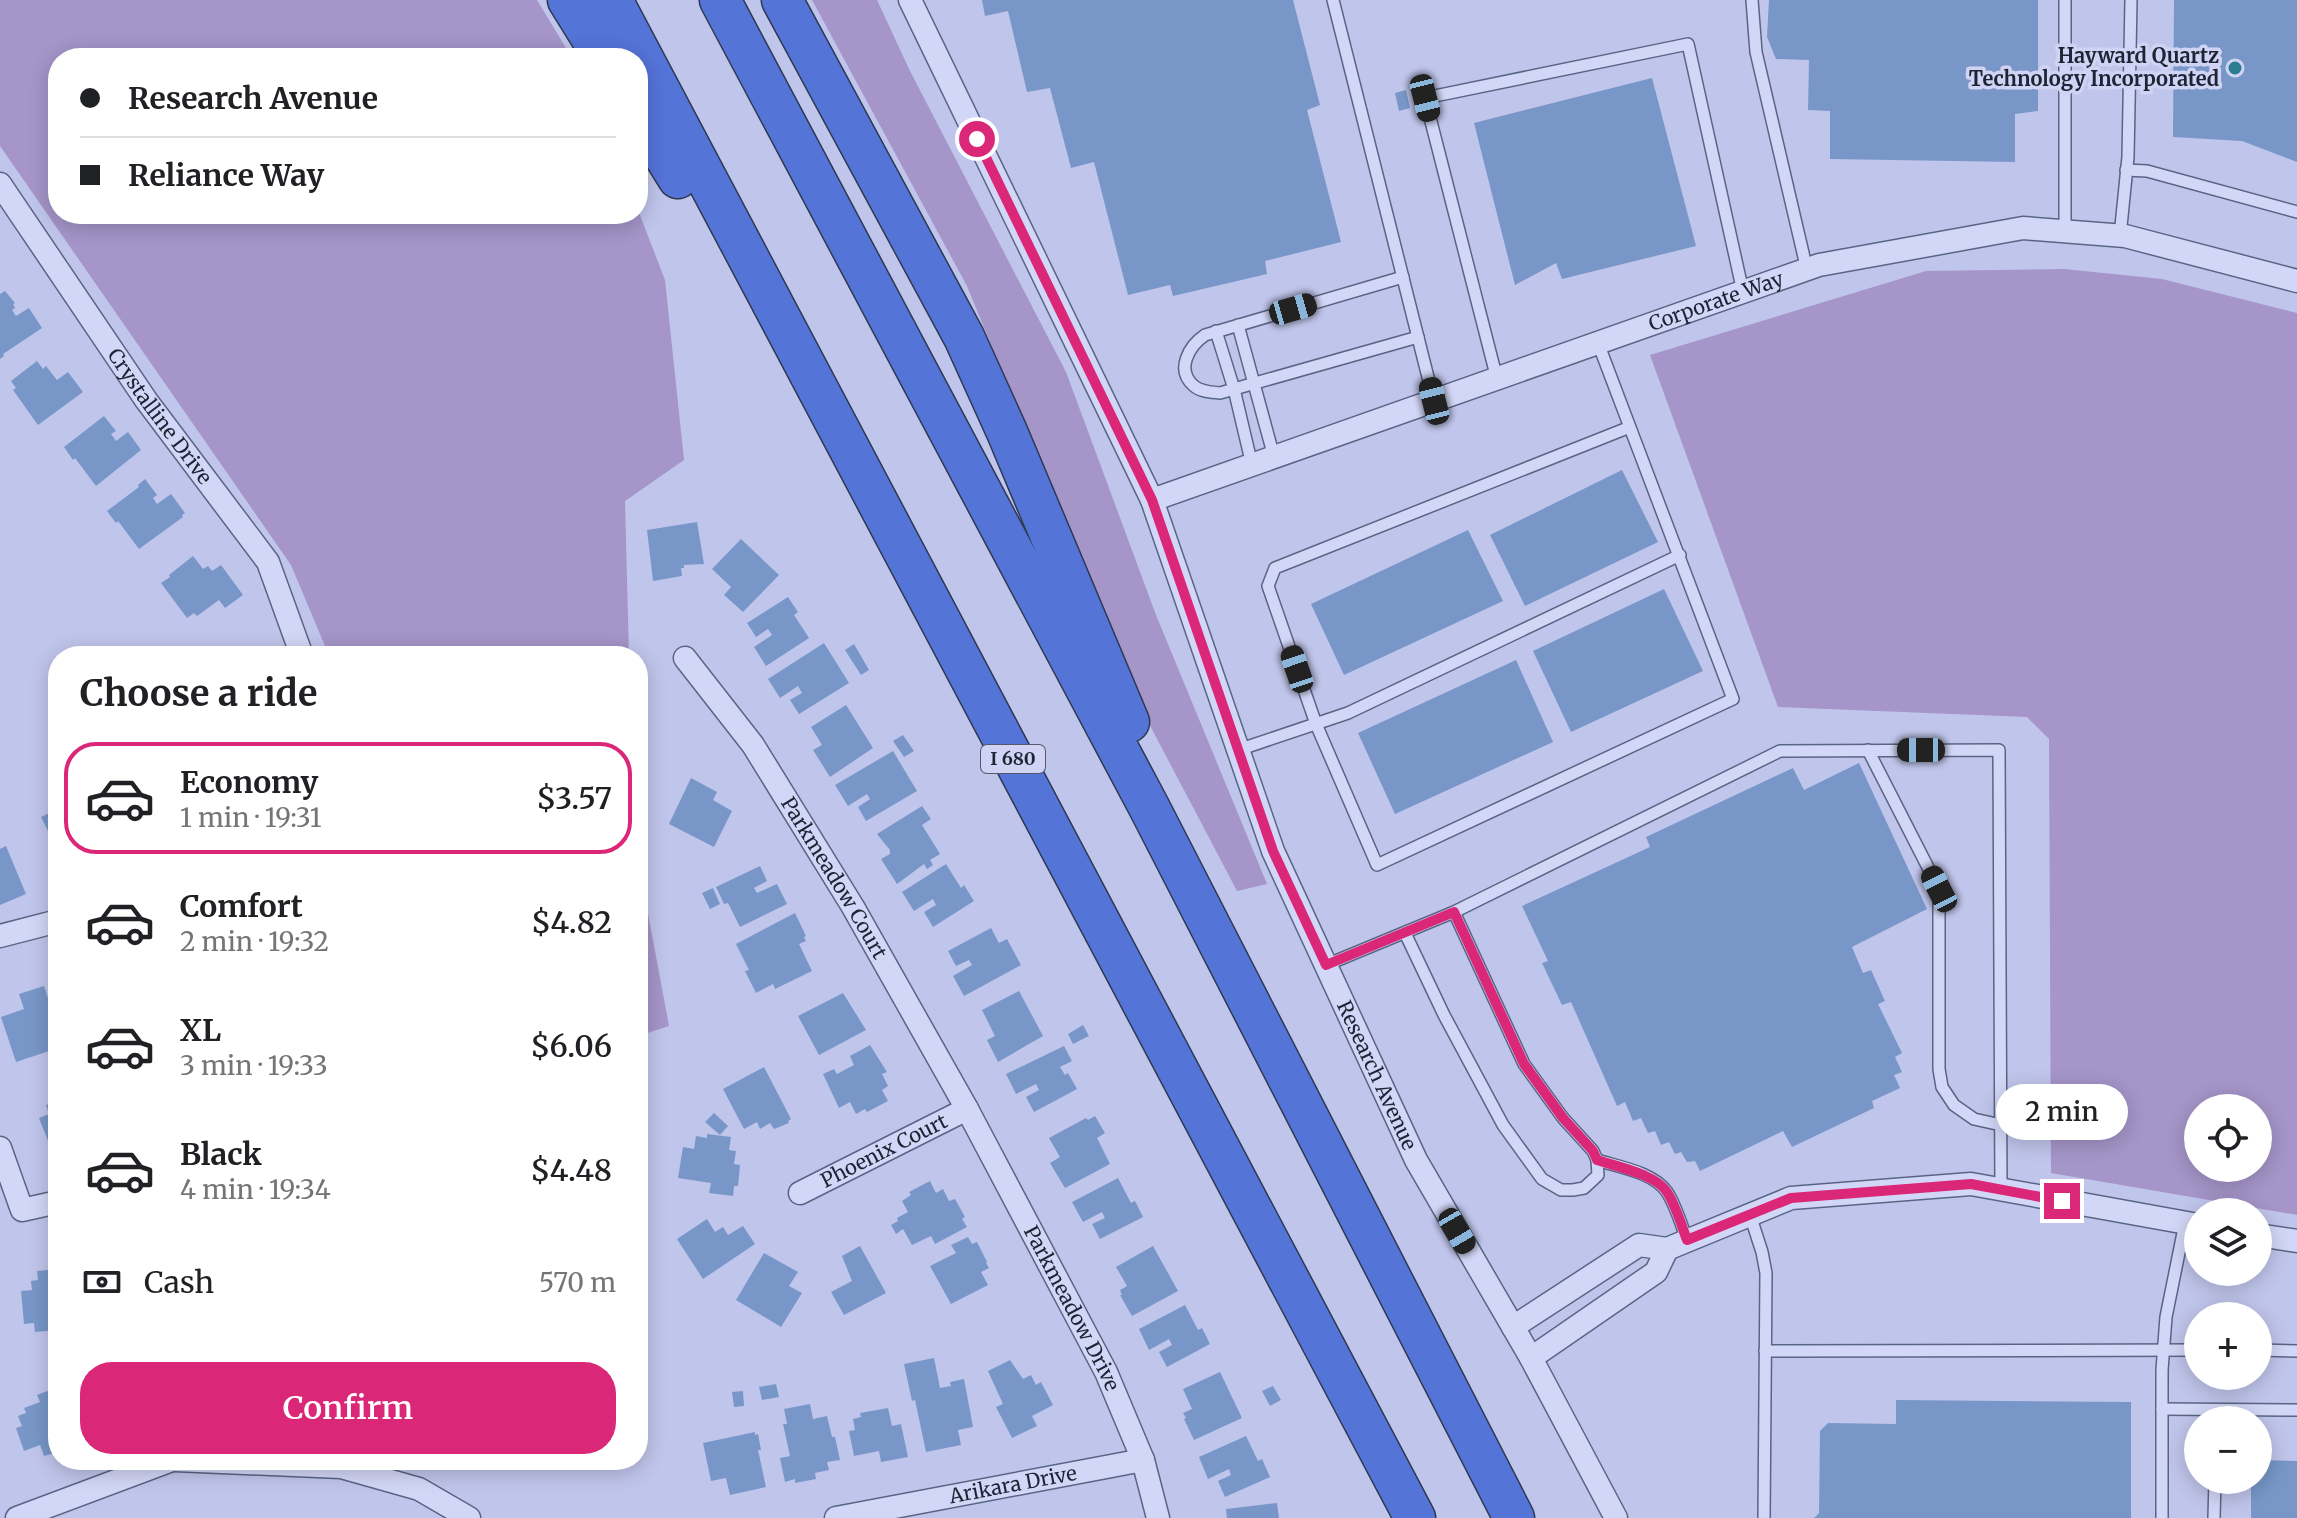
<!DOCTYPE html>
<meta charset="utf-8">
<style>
:root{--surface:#fff;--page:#f2f2f2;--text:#202124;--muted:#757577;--line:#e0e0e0;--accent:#db2777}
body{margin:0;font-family:Merriweather,serif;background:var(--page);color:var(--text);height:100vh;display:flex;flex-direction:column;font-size:30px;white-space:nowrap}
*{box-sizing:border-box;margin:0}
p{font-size:26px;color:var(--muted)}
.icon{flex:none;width:44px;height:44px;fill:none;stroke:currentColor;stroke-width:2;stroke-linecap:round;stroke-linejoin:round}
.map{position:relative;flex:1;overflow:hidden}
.details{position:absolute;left:48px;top:646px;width:600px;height:824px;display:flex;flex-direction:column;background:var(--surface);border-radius:32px;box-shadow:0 4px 20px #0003}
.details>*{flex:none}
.top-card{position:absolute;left:48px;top:48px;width:600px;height:176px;border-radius:32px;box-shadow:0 4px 20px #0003;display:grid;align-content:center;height:176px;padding:0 32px;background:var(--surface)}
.tools{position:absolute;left:2184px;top:1094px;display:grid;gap:16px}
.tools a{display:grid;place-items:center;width:88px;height:88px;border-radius:50%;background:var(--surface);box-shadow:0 4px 20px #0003;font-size:40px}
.end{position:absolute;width:36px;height:36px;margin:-18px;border:10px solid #db2777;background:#fff;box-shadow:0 0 0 4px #fff}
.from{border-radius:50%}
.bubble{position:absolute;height:56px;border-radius:28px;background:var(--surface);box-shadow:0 4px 20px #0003;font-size:26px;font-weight:600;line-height:56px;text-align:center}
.car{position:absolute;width:24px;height:48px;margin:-24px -12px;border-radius:10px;box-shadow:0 0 6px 2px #0007;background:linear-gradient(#222 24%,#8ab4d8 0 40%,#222 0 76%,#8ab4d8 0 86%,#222 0)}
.top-card b{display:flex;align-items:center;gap:28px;height:76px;font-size:30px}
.top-card b+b{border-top:2px solid var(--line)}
.top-card i{width:20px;height:20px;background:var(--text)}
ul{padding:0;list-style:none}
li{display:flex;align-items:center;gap:24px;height:112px;margin:0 16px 12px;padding:0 16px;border:4px solid transparent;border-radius:32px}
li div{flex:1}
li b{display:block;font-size:30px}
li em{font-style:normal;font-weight:600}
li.on{border-color:var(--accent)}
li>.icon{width:72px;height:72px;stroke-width:1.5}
h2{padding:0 32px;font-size:36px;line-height:96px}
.pay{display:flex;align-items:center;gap:20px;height:88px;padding:0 32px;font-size:30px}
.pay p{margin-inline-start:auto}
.primary-button{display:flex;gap:16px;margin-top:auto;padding:16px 32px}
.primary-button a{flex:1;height:92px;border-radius:32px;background:var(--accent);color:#fff;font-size:32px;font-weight:600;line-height:92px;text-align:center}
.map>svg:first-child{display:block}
</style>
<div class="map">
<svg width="2297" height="1518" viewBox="0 0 2297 1518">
<rect width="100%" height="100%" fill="#c0c5eb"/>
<g fill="#a595c9" fill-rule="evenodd">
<path d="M0 0H537L572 58H58V214H638V210L665 280 684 460 625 501 629 656H325V646L291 565 0 146Z"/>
<path d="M812 0H877L910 71 1066 372 1156 615 1267 884 1237 891 1134 695 967 286Z"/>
<path d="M2064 269 2162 279 2297 313V1215L2051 1173 2049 739 2027 717 1778 707 1650 355 1926 271ZM2198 1108H2258V1168H2198Z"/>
<path d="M638 860 669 1026 638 1036Z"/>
</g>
<g fill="#7897c8">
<path d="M982 0H1293L1320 105 1307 110 1341 242 1265 261 1267 274 1173 296 1170 285 1128 295 1094 162 1071 168 1050 88 1027 92 1008 11 985 16Z"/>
<path d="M1769 0H2038V111L2015 114V162L1830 159V111L1808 110 1809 60 1776 59 1767 37Z"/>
<path d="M2174 0H2297V162L2242 141 2173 137Z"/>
<path d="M1652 78 1696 246 1562 279 1556 263 1515 285 1474 123Z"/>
<path d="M1406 90 1410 108 1399 111 1395 93Z"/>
<path d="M5 291 15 303 13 304 15 308 12 310 16 316 29 308 42 328 3 354 4 356 0 359V294Z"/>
<path d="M37 361 43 369 46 366 57 380 68 372 83 392 38 425 13 390 16 388 11 381Z"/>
<path d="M104 416 116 431 111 434 116 441 128 432 141 450 96 486 75 458 73 460 64 447Z"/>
<path d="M1622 470 1658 542 1525 606 1490 535Z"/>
<path d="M145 479 157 495 153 498 157 504 171 494 185 513 182 515 183 517 139 549 118 521 116 523 107 511 139 487 138 485Z"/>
<path d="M697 522 704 564 684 565V568H681L682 576 653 581 647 530Z"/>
<path d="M1468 530 1503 601 1344 675 1311 604Z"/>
<path d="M741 539 779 575 743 612 724 595 731 587 712 569Z"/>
<path d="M193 556 203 569 208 566 212 571 221 565 243 595 225 608 219 600 197 616 194 613 187 618 161 583 170 577 169 575Z"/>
<path d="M1664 589 1703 671 1571 732 1533 651Z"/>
<path d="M788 597 798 612 794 615 809 638 766 666 754 647 772 635 768 629 756 637 747 623Z"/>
<path d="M824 643 849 683 799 714 790 700 802 693 798 686 780 698 768 679Z"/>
<path d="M854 644 869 670 861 675 845 650Z"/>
<path d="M1516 660 1553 742 1395 814 1358 733Z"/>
<path d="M846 705 873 748 830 777 813 750 822 745 811 727Z"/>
<path d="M903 735 914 751 904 757 893 741Z"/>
<path d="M893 751 917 791 866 821 858 807 870 799 867 794 848 806 835 785Z"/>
<path d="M1859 763 1927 909 1852 947 1863 973 1871 970 1885 1001 1878 1004 1902 1053 1895 1057 1902 1072 1894 1075 1900 1088 1872 1101 1874 1108 1792 1147 1783 1131 1700 1171 1695 1161 1687 1162 1681 1152 1675 1154 1669 1142 1661 1145 1655 1131 1648 1133 1641 1118 1633 1121 1625 1102 1617 1106 1571 1002 1562 1005 1542 963 1548 961 1522 906 1650 847 1646 837 1793 768 1804 790Z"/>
<path d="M691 778 717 792 713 800 732 811 714 847 669 824Z"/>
<path d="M922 806 931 819 922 825 940 854 930 860 933 865 927 869 924 864 897 884 881 859 890 854V850L877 834Z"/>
<path d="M58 809V851L41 817Z"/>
<path d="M6 846 26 894 0 905V849Z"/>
<path d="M58 852V872L50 855Z"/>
<path d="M946 864 961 888 964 885 974 901 933 927 924 912 936 905 933 899 914 911 902 892Z"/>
<path d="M760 866 767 881 754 888 757 893 777 884 787 904 740 927 728 903 724 904 716 887Z"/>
<path d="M713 888 720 904 710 909 702 893Z"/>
<path d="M795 913 806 936 804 937 806 941 799 944 812 971 775 989 773 984 756 993 745 971 749 970 736 944Z"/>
<path d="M991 928 999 943 1007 939 1021 965 964 996 953 976 972 965 969 960 956 966 948 951Z"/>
<path d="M44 986 58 1028V1048L16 1062 1 1017 24 1009 19 994Z"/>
<path d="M1019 991 1043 1036 998 1062 987 1040 995 1036 982 1010Z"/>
<path d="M843 993 866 1030 819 1055 798 1016Z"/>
<path d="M1083 1025 1089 1036 1073 1044 1068 1034Z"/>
<path d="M870 1045 887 1072 882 1074 888 1086 882 1090 888 1101 867 1112 865 1109 856 1114 850 1102 839 1108 823 1074 834 1069 837 1074 854 1065 850 1056Z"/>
<path d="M1064 1046 1072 1061 1060 1067 1065 1075 1068 1073 1077 1089 1034 1112 1026 1097 1039 1090 1036 1084 1016 1094 1006 1074Z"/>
<path d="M764 1067 791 1119 788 1121 789 1123 774 1129 770 1123 760 1129 757 1122 744 1129 723 1089Z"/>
<path d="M58 1100V1149L52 1151 39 1118 49 1114 46 1105Z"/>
<path d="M714 1113 728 1126 720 1135 705 1122Z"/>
<path d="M1095 1116 1105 1133 1097 1138 1110 1164 1065 1188 1050 1163 1060 1157 1049 1138 1086 1118 1088 1120Z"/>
<path d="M707 1134 731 1137 729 1150 736 1151 734 1164 740 1165 738 1186H734L733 1196 709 1193 711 1183 678 1178 683 1147 694 1149 696 1136 707 1138Z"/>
<path d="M1118 1178 1131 1203 1135 1201 1143 1217 1100 1239 1092 1224 1105 1218 1102 1212 1083 1222 1072 1202Z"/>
<path d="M930 1181 936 1193 943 1189 949 1201 955 1199 965 1217 962 1219 967 1227 935 1244 931 1236 912 1245 903 1229 896 1234 891 1225 898 1221 897 1218 908 1212 902 1201 911 1195 909 1192Z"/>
<path d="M707 1219 715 1232 723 1227 728 1235 743 1226 755 1244 703 1279 677 1239Z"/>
<path d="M968 1237 972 1244 977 1242 987 1262 986 1263 989 1268 981 1272 988 1285 951 1304 930 1266 956 1253 951 1245Z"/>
<path d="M860 1246 886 1293 844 1315 831 1292 852 1281 842 1256Z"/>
<path d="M1153 1246 1178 1291 1132 1316 1120 1295H1122L1120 1290 1127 1286 1116 1267Z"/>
<path d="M764 1253 798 1272 789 1286 802 1293 781 1327 736 1300Z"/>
<path d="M58 1269V1330L35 1332 34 1323 24 1324 21 1291 32 1290 31 1281 38 1280 37 1271Z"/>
<path d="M1185 1305 1198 1330 1202 1328 1210 1344 1167 1367 1159 1352 1172 1345 1169 1339 1149 1350 1139 1329Z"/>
<path d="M934 1358 940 1388 951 1386 950 1382 964 1379 973 1427 958 1430 961 1445 926 1452 915 1400 912 1401 904 1364Z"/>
<path d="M1010 1360 1023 1379 1031 1375 1036 1385 1041 1382 1053 1405 1032 1416 1037 1426 1012 1438 996 1407 1003 1404 988 1371Z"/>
<path d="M1220 1372 1242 1418 1194 1440 1184 1419 1186 1418 1183 1413 1192 1409 1183 1389Z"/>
<path d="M776 1384 779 1397 762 1400 759 1387Z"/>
<path d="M1273 1386 1281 1400 1270 1406 1262 1391Z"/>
<path d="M58 1387V1452L44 1456 40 1445 24 1451 16 1428 22 1426 18 1416 26 1413 24 1408 40 1402 37 1395Z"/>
<path d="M743 1391 744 1406 734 1407 732 1392Z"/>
<path d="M1896 1400 2131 1402V1518H1814L1819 1513 1820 1431 1828 1423 1896 1424Z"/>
<path d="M810 1404 813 1419 827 1416 832 1437H835L840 1460 827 1462 829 1470 815 1473 816 1479 795 1483V1479L785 1482 780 1458 790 1456 783 1424H787L784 1409Z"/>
<path d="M888 1408 892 1426 901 1424 908 1457 881 1462 879 1451 854 1456 849 1431 855 1430 853 1419 861 1417 860 1413Z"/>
<path d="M755 1432V1435L758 1434 761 1450H758L766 1487 730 1495 726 1478 711 1481 703 1443Z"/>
<path d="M1246 1436 1258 1461 1262 1459 1270 1477 1225 1497 1218 1481 1231 1475 1229 1469 1208 1479 1199 1457Z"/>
<path d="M2258 1460 2297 1461V1518H2251V1480H2258Z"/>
<path d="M1277 1503 1279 1518H1227L1226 1509Z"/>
</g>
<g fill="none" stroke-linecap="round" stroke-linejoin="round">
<defs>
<g id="service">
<path d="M1333 0 1434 401"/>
<path d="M1752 0 1756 52 1807 270"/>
<path d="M2065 0V232"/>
<path d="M2126 170 2147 171 2297 212"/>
<path d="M2120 236 2128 157 2131 0"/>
<path d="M1403 277 1205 335C1189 346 1175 370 1194 386 1201 392 1211 392 1220 393L1418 337"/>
<path d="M1238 325 1274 457"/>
<path d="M1216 331 1234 389 1252 465"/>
<path d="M1598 343 1733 699 1377 865 1316 724 1268 586 1275 568 1630 427"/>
<path d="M1497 379 1425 98 1688 44 1743 292"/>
<path d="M1238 750 1348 713 1680 555"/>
<path d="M1868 750 1939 889V1069L1942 1087 1954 1105 1974 1119 2001 1125"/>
<path d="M1405 933 1444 1015 1503 1125 1542 1179 1561 1190H1573L1584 1188 1598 1175 1597 1160 1593 1151 1563 1118 1524 1064 1454 912"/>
<path d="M1326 965 1454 912 1780 751 1999 750 2001 1190"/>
<path d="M1597 1160C1619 1167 1653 1172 1667 1192 1676 1206 1681 1224 1687 1240"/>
<path d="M1750 1215 1762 1252 1766 1273 1764 1518"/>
<path d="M2258 1350 2297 1351"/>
<path d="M1765 1351 2198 1350"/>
<path d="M2162 1409 2297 1410"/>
<path d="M2162 1518V1370L2166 1317 2185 1223"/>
<path d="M2214 1518 2215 1480"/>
</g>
<g id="minor">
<path id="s1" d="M910 0 1152 500 1273 851 1416 1160 1531 1358 1616 1518"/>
<path id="s2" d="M0 184 146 400 268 562 302 656"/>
<path id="s3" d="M1152 500 1819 265 2023 228 2125 236 2297 281"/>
<path id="s4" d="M685 658 753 745 853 907 967 1109 1106 1372 1143 1460 1158 1518"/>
<path d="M0 936 58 921"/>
<path d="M0 1148 22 1210 58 1202"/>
<path id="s5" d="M800 1193 967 1109"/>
<path d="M2258 1235 2297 1241"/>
<path d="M1513 1327 1639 1245 1667 1249 1791 1198 1971 1184 2198 1225"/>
<path d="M1531 1358 1656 1272 1667 1249"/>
<path d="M175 1460 341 1467 419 1489 469 1518"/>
<path d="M17 1518 172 1460"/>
<path id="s6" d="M836 1518 1143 1460"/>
</g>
<g id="motorway">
<path d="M568 0 604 58"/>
<path d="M612 0C878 507 1149 1011 1415 1518"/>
<path d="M720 0 1149 807 1514 1518"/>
<path d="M782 0 964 337 1007 432 1129 722"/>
<path d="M638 113 678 178"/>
</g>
</defs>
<use href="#service" stroke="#596584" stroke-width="14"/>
<use href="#minor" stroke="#596584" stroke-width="25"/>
<use href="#motorway" stroke="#2e3951" stroke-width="43"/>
<use href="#service" stroke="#d3d7f7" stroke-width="11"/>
<use href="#minor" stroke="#d3d7f7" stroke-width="22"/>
<use href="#motorway" stroke="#5474d8" stroke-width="40"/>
</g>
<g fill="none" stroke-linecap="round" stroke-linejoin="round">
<path stroke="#db2777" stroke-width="10" d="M977 139 1152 500 1273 851 1326 965 1454 912 1524 1064 1563 1118 1593 1151 1597 1160C1618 1167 1655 1174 1667 1192 1676 1206 1681 1224 1687 1240L1791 1198 1971 1184 2062 1201"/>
</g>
<circle fill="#2c7c90" stroke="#d0d3f3" stroke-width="3" cx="2235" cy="68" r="8"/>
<g text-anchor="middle" stroke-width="7" stroke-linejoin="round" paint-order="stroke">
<rect fill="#d0d3f3" stroke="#53586d" stroke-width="2" x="981" y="745" width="64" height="28" rx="6"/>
<g font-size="18" font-weight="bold" fill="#1d2434">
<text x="1013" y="765">I 680</text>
</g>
<g font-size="20" font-weight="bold" fill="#1d2434" stroke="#d0d3f3" text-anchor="end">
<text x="2219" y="63">Hayward Quartz<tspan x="2219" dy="23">Technology Incorporated</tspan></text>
</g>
<g font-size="20" fill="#1d2434" stroke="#d0d3f3">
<text dy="7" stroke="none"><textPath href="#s3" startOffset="598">Corporate Way</textPath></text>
<text dy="7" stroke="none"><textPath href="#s2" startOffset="282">Crystalline Drive</textPath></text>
<text dy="7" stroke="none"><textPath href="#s4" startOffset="266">Parkmeadow Court</textPath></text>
<text dy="7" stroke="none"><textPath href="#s1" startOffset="1174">Research Avenue</textPath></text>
<text dy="7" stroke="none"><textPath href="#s5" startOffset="94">Phoenix Court</textPath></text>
<text dy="7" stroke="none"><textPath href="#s4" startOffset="758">Parkmeadow Drive</textPath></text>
<text dy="7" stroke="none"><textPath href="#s6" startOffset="180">Arikara Drive</textPath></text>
</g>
</g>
</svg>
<div class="tools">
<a><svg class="icon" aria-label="locate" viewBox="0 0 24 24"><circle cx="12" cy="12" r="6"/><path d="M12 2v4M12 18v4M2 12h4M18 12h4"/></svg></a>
<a><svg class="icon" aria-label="layers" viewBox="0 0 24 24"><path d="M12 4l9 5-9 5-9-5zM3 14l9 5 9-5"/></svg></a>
<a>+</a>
<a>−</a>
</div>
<i class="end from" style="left:977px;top:139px"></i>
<i class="end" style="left:2062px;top:1201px"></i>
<div class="bubble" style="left:1996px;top:1084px;width:132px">2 min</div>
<i class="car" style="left:1425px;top:98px;rotate:166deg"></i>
<i class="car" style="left:1293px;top:309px;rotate:74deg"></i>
<i class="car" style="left:1434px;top:401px;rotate:346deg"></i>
<i class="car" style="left:1297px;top:669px;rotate:341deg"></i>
<i class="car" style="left:1921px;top:750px;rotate:270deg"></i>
<i class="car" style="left:1939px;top:889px;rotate:333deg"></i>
<i class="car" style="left:1457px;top:1231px;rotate:150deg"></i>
<div class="top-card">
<b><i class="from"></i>Research Avenue</b>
<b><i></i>Reliance Way</b>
</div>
<section class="details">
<h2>Choose a ride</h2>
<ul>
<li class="on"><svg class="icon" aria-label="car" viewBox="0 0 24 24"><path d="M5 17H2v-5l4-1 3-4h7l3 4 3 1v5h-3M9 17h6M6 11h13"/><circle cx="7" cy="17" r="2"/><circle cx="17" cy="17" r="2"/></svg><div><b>Economy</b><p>1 min · 19:31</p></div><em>$3.57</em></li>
<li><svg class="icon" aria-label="car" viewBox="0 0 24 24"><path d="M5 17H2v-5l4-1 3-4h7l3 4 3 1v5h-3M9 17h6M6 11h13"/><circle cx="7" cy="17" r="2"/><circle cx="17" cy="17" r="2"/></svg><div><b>Comfort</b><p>2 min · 19:32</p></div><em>$4.82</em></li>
<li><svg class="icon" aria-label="car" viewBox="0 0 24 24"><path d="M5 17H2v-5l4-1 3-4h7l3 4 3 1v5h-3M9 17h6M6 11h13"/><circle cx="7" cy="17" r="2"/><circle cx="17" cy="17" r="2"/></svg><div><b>XL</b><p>3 min · 19:33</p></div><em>$6.06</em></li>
<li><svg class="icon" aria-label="car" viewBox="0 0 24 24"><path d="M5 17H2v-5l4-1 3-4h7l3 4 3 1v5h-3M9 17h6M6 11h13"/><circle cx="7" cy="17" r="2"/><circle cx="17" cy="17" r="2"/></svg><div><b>Black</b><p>4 min · 19:34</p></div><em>$4.48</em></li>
</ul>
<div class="pay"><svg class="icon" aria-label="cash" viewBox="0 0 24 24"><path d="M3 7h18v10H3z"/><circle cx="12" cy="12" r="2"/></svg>Cash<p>570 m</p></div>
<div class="primary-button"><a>Confirm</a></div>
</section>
</div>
